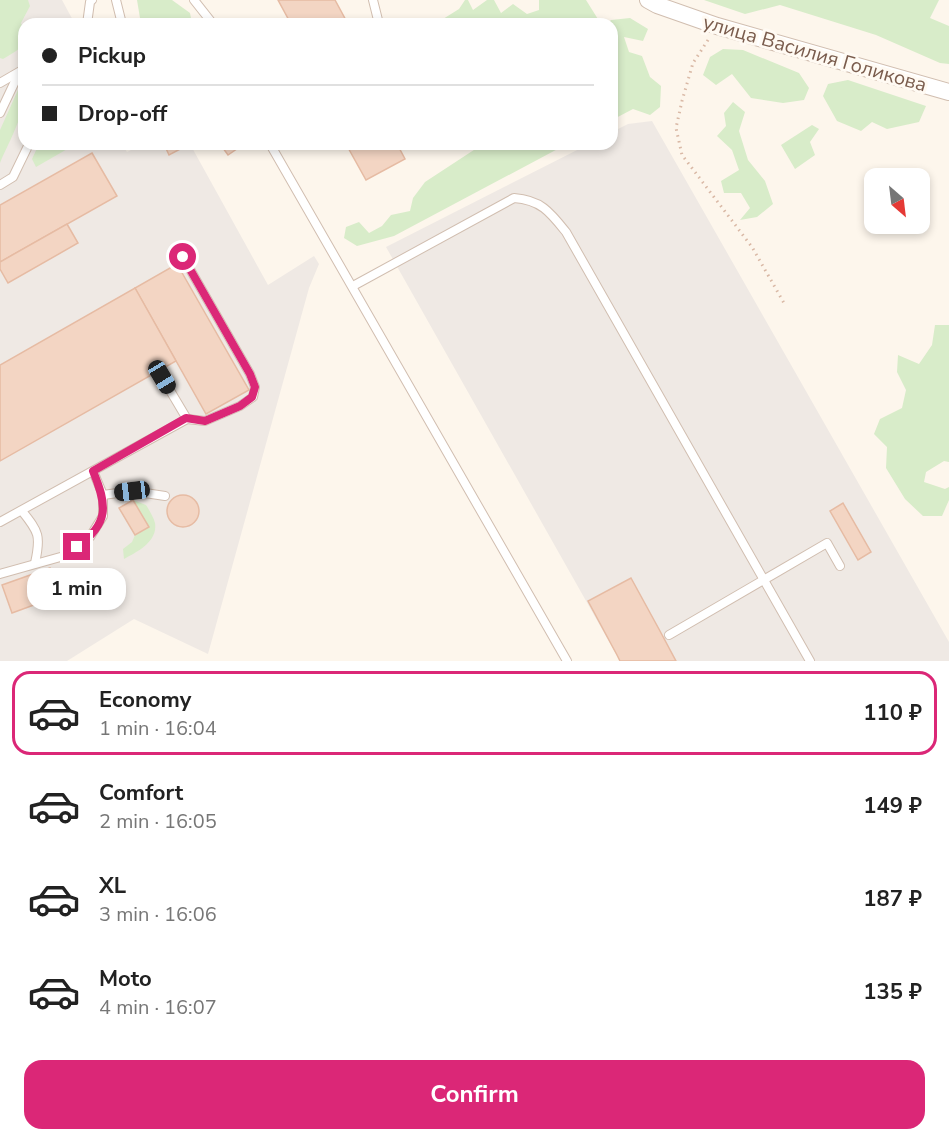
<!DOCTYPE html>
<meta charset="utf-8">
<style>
:root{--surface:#fff;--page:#f6f6f6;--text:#222;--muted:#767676;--line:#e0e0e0;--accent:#db2777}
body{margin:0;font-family:"Nunito Sans",sans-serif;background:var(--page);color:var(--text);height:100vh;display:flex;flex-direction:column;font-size:22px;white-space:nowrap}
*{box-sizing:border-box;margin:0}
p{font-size:20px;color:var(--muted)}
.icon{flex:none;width:33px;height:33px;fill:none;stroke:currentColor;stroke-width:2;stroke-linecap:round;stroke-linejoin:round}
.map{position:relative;height:661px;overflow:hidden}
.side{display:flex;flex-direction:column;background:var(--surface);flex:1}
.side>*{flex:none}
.top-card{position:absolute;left:18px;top:18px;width:600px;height:132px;border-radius:18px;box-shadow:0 3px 9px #0003;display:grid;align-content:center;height:132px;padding:0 24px;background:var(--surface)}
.needle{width:39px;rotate:152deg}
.controls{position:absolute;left:864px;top:168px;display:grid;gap:12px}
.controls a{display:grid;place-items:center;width:66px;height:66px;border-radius:12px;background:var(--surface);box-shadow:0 3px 9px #0003;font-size:30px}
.end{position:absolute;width:27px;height:27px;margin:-14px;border:8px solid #db2777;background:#fff;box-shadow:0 0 0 3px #fff}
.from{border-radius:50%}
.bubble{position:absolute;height:42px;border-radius:18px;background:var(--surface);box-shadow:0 3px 9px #0003;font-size:20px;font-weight:700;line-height:42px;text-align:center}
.car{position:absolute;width:18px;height:36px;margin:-18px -9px;border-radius:8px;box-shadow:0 0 4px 2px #0007;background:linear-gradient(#222 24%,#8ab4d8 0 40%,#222 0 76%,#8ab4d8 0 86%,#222 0)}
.top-card b{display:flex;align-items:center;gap:21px;height:57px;font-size:22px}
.top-card b+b{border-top:2px solid var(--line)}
.top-card i{width:15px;height:15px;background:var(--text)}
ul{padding:10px 0 0;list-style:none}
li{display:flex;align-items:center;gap:18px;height:84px;margin:0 12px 9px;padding:0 12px;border:3px solid transparent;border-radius:18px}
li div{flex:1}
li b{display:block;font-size:22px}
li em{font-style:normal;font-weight:700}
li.active{border-color:var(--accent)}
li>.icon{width:54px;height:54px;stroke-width:1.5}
.primary-button{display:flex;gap:12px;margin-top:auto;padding:12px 24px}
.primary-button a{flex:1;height:69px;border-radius:18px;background:var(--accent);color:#fff;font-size:24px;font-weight:700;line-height:69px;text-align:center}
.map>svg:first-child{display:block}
</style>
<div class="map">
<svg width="949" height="661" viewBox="0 0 949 661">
<rect width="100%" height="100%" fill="#fdf6ec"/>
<g fill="#efe9e4">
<path d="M0 0H62L75 24H24V144H122L127 152 143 144H190L268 285 314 256 319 264 309 288 208 654 134 619 67 661H0Z"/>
<path d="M652 121 949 642V661H620L386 247 589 144H612V132L628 124Z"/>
</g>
<g fill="#d8ecc9">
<path d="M0 0H28L30 6 21 23C30 45 20 49 3 59L0 58Z"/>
<path d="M137 0H172L190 13 192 24H141Z"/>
<path d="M465 0H468L473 10 487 0H494L501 13 513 4 527 14 539 10V0H586L601 24H444L443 19 459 9Z"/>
<path d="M704 0H939L930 18 949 26V64L940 63 876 35 780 5 745 14Z"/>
<path d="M630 18 648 29 643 41 624 37 629 52 642 56 650 77 661 86 660 107 650 115 633 109 612 120V24H607L611 20Z"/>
<path d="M723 49 743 50 799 73 809 88 804 100 783 103 751 98 732 74 716 85 703 75 710 57Z"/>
<path d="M848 80 926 106 919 122 887 129 872 122 861 131 837 121 823 96 828 84Z"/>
<path d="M22 81C33 101 8 143 0 163V130Z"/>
<path d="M733 102 745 112 739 131 748 160 765 181 773 204 757 217 740 220 750 208 741 193H724L721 181 739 170 732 150 717 136 726 126 724 113Z"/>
<path d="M812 125 819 129 810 142 815 155 795 169 781 145Z"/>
<path d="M39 144H76L36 167 32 159Z"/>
<path d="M483 144H567L394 236 357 246 344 238 346 227 359 222 369 233 382 226 391 215 410 211 413 198 425 182Z"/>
<path d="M935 325H949V462L944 461 926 472 924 482 945 489 949 487V500L942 516H923L905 499 886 468 887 447 874 434 880 419 902 408 906 390 897 372 898 355 919 364 932 345Z"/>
<path d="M133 500 146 505C149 510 154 518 155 523 158 542 137 552 124 559L123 549 132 542 135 535 148 527Z"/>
</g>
<g fill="#f3d5c3" stroke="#e6bba3" stroke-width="1.5">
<path d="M278 0H335L348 24H291Z"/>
<path d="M164 144H185L186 146 169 155Z"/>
<path d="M220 144H240L241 146 228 155Z"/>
<path d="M346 144H397L405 159 366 180Z"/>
<path d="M92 153 117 196 0 262V205Z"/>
<path d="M67 224 78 243 8 283 0 269V262Z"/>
<path d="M177 264 249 390 206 414 135 288Z"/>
<path d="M135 288 176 361 0 461V365Z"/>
<circle cx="183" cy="511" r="16"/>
<path d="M133 500 149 527 135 535 119 508Z"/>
<path d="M843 503 871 552 858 560 830 511Z"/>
<path d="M50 568 57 586 39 593 42 602 12 613 2 585Z"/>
<path d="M631 578 660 631 676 661H620L617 655 588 601Z"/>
</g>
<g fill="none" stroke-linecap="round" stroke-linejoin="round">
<defs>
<g id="service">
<path d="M116 0 122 24"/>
<path d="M194 0 213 24"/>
<path d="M373 0 379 24"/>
<path d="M87 24 90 2 92 0"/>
<path d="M0 83 24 69"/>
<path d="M0 113 19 73"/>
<path d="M270 144 567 661"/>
<path d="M0 185 13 177 29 144"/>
<path d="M183 257 250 374 255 387 253 397 240 406 205 421 187 419"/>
<path d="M353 286 514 198C541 200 550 212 566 232L810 661"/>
<path d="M103 495 132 491 165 496"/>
<path d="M22 511C39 532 41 536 35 563"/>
<path d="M0 522 187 419 162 377"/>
<path d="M0 574 64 556 90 537 103 516V495L93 471"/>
<path d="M669 635 827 543 840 566"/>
</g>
<path id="minor" d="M648 0 657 5 717 26 949 92"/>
</defs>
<use href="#service" stroke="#d1beb0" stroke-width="10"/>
<use href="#minor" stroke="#d1beb0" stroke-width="18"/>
<path stroke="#d9b8a5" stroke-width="3" stroke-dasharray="1.5 4.5" stroke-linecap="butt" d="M708 40 693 63 682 101 676 128 682 155 752 247 784 303"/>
<use href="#service" stroke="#fff" stroke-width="8"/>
<use href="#minor" stroke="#fff" stroke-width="16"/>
</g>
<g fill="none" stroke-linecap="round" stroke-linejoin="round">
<path stroke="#db2777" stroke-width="8" d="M77 547C110 523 107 505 93 471L186 418 205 421 240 406 252 397 255 387 250 374 183 257"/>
</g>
<g text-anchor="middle" stroke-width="6" stroke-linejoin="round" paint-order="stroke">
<g font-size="20" fill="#7a5c4d" stroke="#fffaf3">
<text transform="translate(815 53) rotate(16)" y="7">улица Василия Голикова</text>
</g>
</g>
</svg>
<div class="controls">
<a><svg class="needle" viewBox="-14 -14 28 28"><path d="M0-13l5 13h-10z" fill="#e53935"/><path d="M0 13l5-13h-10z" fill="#767676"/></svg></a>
</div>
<i class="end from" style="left:183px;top:257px"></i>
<i class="end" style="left:77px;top:547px"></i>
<div class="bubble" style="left:27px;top:568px;width:99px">1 min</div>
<i class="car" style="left:162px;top:377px;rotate:149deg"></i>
<i class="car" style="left:132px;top:491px;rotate:263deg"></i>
<div class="top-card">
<b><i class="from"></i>Pickup</b>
<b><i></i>Drop-off</b>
</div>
</div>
<section class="side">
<ul>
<li class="active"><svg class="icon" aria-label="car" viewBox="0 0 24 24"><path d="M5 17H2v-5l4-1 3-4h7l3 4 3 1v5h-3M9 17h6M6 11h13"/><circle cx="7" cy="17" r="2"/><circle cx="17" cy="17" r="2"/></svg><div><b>Economy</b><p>1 min · 16:04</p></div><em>110 ₽</em></li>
<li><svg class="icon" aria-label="car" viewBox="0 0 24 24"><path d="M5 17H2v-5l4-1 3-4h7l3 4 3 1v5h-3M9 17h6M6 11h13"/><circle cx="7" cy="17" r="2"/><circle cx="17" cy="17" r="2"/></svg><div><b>Comfort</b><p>2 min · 16:05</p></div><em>149 ₽</em></li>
<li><svg class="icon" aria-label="car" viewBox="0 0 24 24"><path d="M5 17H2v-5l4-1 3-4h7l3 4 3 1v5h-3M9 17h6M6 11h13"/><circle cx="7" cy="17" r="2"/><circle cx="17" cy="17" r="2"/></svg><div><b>XL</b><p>3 min · 16:06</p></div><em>187 ₽</em></li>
<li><svg class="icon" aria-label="car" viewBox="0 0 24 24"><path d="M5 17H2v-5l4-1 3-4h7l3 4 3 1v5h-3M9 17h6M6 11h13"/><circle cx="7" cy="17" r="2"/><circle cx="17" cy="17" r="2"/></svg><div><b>Moto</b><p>4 min · 16:07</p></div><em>135 ₽</em></li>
</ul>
<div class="primary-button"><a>Confirm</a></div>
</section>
